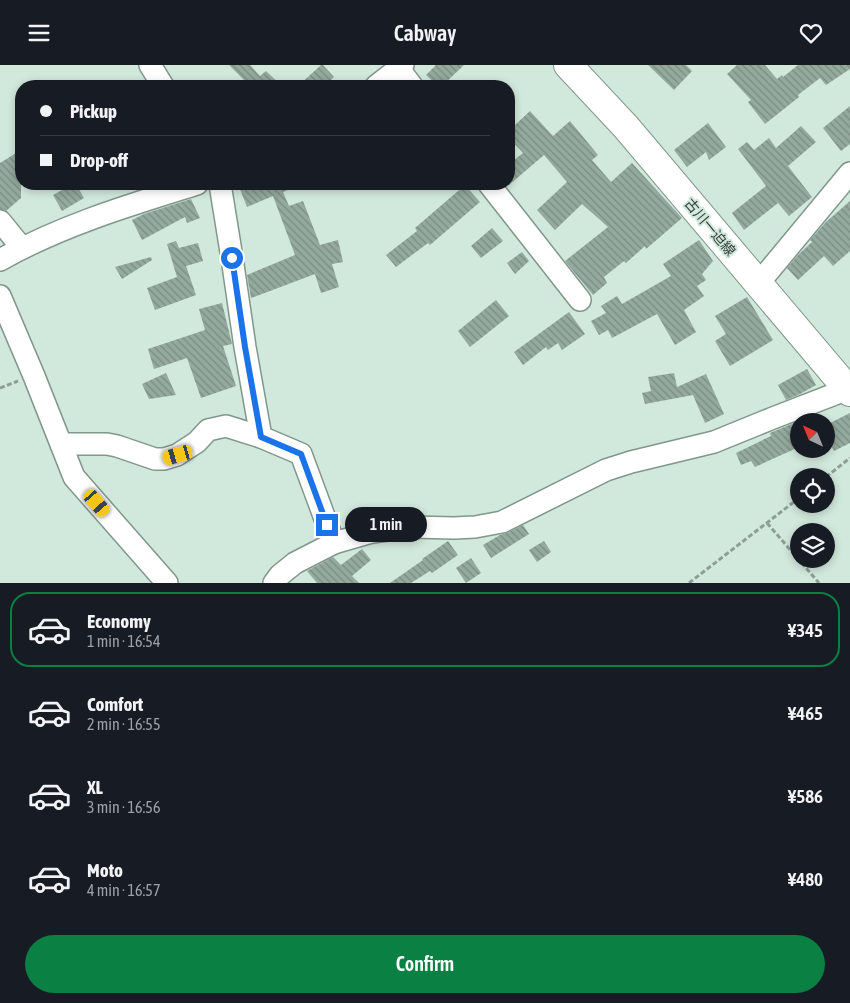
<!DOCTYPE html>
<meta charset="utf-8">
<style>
:root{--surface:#171b24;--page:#242831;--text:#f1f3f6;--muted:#9ea1a6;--line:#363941;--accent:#0b8043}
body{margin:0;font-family:"Asap Condensed","Noto Sans JP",sans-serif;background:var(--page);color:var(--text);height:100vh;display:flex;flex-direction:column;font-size:19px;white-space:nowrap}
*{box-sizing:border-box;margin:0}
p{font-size:16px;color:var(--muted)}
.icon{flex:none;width:28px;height:28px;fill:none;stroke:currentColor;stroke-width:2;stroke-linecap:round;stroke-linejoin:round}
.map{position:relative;height:518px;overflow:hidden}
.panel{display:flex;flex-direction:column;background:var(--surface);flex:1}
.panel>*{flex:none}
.hud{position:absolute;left:15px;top:15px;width:500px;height:110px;border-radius:20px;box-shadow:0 2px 8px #0003;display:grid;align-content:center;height:110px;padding:0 25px;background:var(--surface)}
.needle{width:32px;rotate:317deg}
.fabs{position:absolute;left:790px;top:348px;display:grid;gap:10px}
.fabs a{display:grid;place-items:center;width:45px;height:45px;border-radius:50%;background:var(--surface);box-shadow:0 2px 8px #0003;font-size:25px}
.end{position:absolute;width:22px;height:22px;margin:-11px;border:6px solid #1a73e8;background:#fff;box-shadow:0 0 0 2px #fff}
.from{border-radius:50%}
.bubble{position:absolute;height:35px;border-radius:18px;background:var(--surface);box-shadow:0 2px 8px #0003;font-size:16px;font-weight:600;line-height:35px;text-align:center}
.car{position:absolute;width:15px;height:30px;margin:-15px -8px;border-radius:6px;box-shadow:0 0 4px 1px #0007;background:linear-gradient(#f5c518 24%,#345 0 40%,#f5c518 0 76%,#345 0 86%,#f5c518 0)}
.hud b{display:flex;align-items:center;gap:18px;height:48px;font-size:19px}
.hud b+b{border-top:1px solid var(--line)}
.hud i{width:12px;height:12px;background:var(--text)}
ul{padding:9px 0 0;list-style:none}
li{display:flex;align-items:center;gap:15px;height:75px;margin:0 10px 8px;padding:0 15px;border:2px solid transparent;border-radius:20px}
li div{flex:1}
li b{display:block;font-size:19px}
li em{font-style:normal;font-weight:600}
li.selected{border-color:var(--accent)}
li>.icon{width:45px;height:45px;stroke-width:1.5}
.action{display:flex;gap:10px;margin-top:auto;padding:10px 25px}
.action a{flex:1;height:58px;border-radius:30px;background:var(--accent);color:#fff;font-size:20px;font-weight:600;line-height:58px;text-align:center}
header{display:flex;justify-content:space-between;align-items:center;height:65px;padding:0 25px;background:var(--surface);font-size:22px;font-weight:600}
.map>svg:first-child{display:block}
</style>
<header><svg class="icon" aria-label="menu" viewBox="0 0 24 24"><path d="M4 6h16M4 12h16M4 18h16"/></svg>Cabway<svg class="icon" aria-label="heart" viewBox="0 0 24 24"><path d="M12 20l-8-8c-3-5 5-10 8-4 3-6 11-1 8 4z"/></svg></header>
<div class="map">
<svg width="850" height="518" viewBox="0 0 850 518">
<defs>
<pattern id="building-back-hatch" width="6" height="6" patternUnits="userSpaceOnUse" patternTransform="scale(1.25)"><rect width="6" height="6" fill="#94aa9e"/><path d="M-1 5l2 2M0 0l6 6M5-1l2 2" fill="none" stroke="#7a8c82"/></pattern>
</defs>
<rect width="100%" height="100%" fill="#d1e8dc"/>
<g fill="url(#building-back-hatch)">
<path d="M229 0H250L260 11 266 6 282 21H250Z"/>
<path d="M321 0H323L334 12 325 21H298Z"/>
<path d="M436 0H464L442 21H438L426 10Z"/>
<path d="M648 0H686L692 6 674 25Z"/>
<path d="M737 0H765L777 14 782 10 783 12 798 0H850V4L826 20 820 13 798 30 799 32 765 59 748 37 751 35 727 9Z"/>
<path d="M850 41V79L841 86 823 63Z"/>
<path d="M530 46 553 71 570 56 598 90 592 95 611 117 632 98 682 153 646 184 645 181 626 198 624 196 604 212 607 218 593 230 565 196 608 162 582 139 555 165 537 145 567 117 544 90 509 120V99L523 88 509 73V52L515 60Z"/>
<path d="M708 58 726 82 709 95 706 87 687 102 674 85Z"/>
<path d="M801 61 816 77 788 101 812 132 789 151 778 138 744 165 732 148 766 121 738 84 747 77 754 85 769 73 776 83Z"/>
<path d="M21 85V133L6 146 0 144V98Z"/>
<path d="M73 119H76L84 133 62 146 53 130Z"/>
<path d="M238 119H303L283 127 289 141 303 136 320 180 338 175 343 197 332 199 339 222 321 228 315 209 251 233 247 210 295 190 273 131 247 142Z"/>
<path d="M465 120 480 137 430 180 428 178 396 202 386 190 417 166 415 163Z"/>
<path d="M191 134 200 153 187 158 185 152 142 175 132 155 144 149Z"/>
<path d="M850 136V186L833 201 824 191 798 215 787 203 799 189 812 177 810 175 826 157Z"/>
<path d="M492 163 503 176 481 193 471 181Z"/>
<path d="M699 175 713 196 702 209 706 215 697 221 704 231 684 245 696 267 675 280 657 249 612 273 608 265 599 270 591 256 606 248 601 241 617 231 622 239 671 211 663 199Z"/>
<path d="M176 176 179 183 198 178 203 196 186 201 196 230 155 245 147 223 177 212 167 179Z"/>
<path d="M522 187 529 196 515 209 507 198Z"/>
<path d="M151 192 152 195 122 214 115 202Z"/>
<path d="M747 232 773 275 730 301 715 276 726 269 715 251Z"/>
<path d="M496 235 509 251 470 282 458 266Z"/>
<path d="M222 238 232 279 223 281 236 321 201 333 187 293 154 304 148 284 205 265 199 244Z"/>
<path d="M569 247 585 269 562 285 558 278 548 285 546 282 523 300 514 287Z"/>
<path d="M807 304 816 320 800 329 786 335 778 320Z"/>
<path d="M166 308 176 330 149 334 142 319Z"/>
<path d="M674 308 677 322 706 309 724 349 705 358 693 330 645 339 642 328 651 326 648 312Z"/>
<path d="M850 348V378L834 386 826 370V360Z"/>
<path d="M799 356V382L755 402 751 396 741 400 736 388 771 371 770 368Z"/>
<path d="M523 460 529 469 491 493 483 480 500 470 507 468Z"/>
<path d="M448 476 458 490 432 508 430 506 411 518H390L423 495 422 494Z"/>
<path d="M544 476 551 487 537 497 529 485Z"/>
<path d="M362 484 371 495 352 511 359 518H317L307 506 333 492 341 500Z"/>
<path d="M471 493 481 508 466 518 456 503Z"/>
</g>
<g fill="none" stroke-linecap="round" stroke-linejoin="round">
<defs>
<g id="minor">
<path d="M150 0 163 21"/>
<path d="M399 4 412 21"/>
<path d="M376 21 403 0"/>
<path d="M220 119 232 193 245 282 261 372"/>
<path d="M489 119 580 235"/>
<path d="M0 156 22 183"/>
<path d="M0 195C62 160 130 140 197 119"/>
<path d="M758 219 850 108"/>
<path d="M0 231 34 311 74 412 167 518"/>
<path d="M61 379H107L117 381 155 394H164L177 390 197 377 208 365 226 361 261 372 301 389 334 478"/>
<path d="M274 518 280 510 295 498 334 478 372 467 411 462 454 463 475 462 502 457 606 405 631 397 714 377 773 353 848 324"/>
</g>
<path id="major" d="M568 0 626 62 850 327"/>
</defs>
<use href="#minor" stroke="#81978b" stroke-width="24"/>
<use href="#major" stroke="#81978b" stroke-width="30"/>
<g stroke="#8d9e95" stroke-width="3" stroke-dasharray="5 2.5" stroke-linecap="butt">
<path d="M0 323 18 316"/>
<path d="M826 412 850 393"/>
<path d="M767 458 819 518"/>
<path d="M689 518 799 433"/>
</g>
<use href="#minor" stroke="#fff" stroke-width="21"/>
<use href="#major" stroke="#fff" stroke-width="28"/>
</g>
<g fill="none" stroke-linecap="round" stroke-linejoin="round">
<path stroke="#1a73e8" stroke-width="6" d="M232 193 245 282 261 372 301 389 327 460"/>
</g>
<g text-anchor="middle" stroke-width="4" stroke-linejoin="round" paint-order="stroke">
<g font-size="14" fill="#343d38" stroke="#d1e8dc">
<text transform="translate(710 162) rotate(50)" y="5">古川一迫線</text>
</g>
</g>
</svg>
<div class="fabs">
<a><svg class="needle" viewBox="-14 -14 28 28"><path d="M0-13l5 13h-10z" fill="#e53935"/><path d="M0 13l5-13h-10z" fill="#9ea1a6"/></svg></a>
<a><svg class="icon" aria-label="locate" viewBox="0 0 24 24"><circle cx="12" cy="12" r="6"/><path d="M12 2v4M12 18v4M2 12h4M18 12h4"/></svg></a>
<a><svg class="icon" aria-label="layers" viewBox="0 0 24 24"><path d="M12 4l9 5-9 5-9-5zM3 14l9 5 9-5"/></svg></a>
</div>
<i class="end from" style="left:232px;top:193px"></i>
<i class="end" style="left:327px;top:460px"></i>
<div class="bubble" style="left:345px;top:442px;width:82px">1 min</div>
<i class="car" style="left:178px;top:390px;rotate:254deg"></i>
<i class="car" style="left:97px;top:438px;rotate:139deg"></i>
<div class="hud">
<b><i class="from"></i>Pickup</b>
<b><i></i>Drop-off</b>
</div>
</div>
<section class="panel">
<ul>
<li class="selected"><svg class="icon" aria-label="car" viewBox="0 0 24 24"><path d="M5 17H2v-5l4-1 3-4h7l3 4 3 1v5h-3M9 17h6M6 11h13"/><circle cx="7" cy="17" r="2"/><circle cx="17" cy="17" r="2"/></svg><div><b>Economy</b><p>1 min · 16:54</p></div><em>¥345</em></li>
<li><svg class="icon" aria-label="car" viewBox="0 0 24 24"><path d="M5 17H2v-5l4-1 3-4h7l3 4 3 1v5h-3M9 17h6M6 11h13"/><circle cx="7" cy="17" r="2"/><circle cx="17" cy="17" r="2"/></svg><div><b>Comfort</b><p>2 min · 16:55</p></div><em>¥465</em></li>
<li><svg class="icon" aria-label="car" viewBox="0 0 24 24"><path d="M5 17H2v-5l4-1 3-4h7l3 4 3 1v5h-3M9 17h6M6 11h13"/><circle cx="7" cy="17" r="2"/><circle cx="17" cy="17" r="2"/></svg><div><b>XL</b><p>3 min · 16:56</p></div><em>¥586</em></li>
<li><svg class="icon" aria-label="car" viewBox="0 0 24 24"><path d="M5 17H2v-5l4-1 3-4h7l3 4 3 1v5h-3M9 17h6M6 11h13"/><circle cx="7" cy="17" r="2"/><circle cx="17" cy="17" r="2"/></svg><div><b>Moto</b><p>4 min · 16:57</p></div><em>¥480</em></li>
</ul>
<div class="action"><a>Confirm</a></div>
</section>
